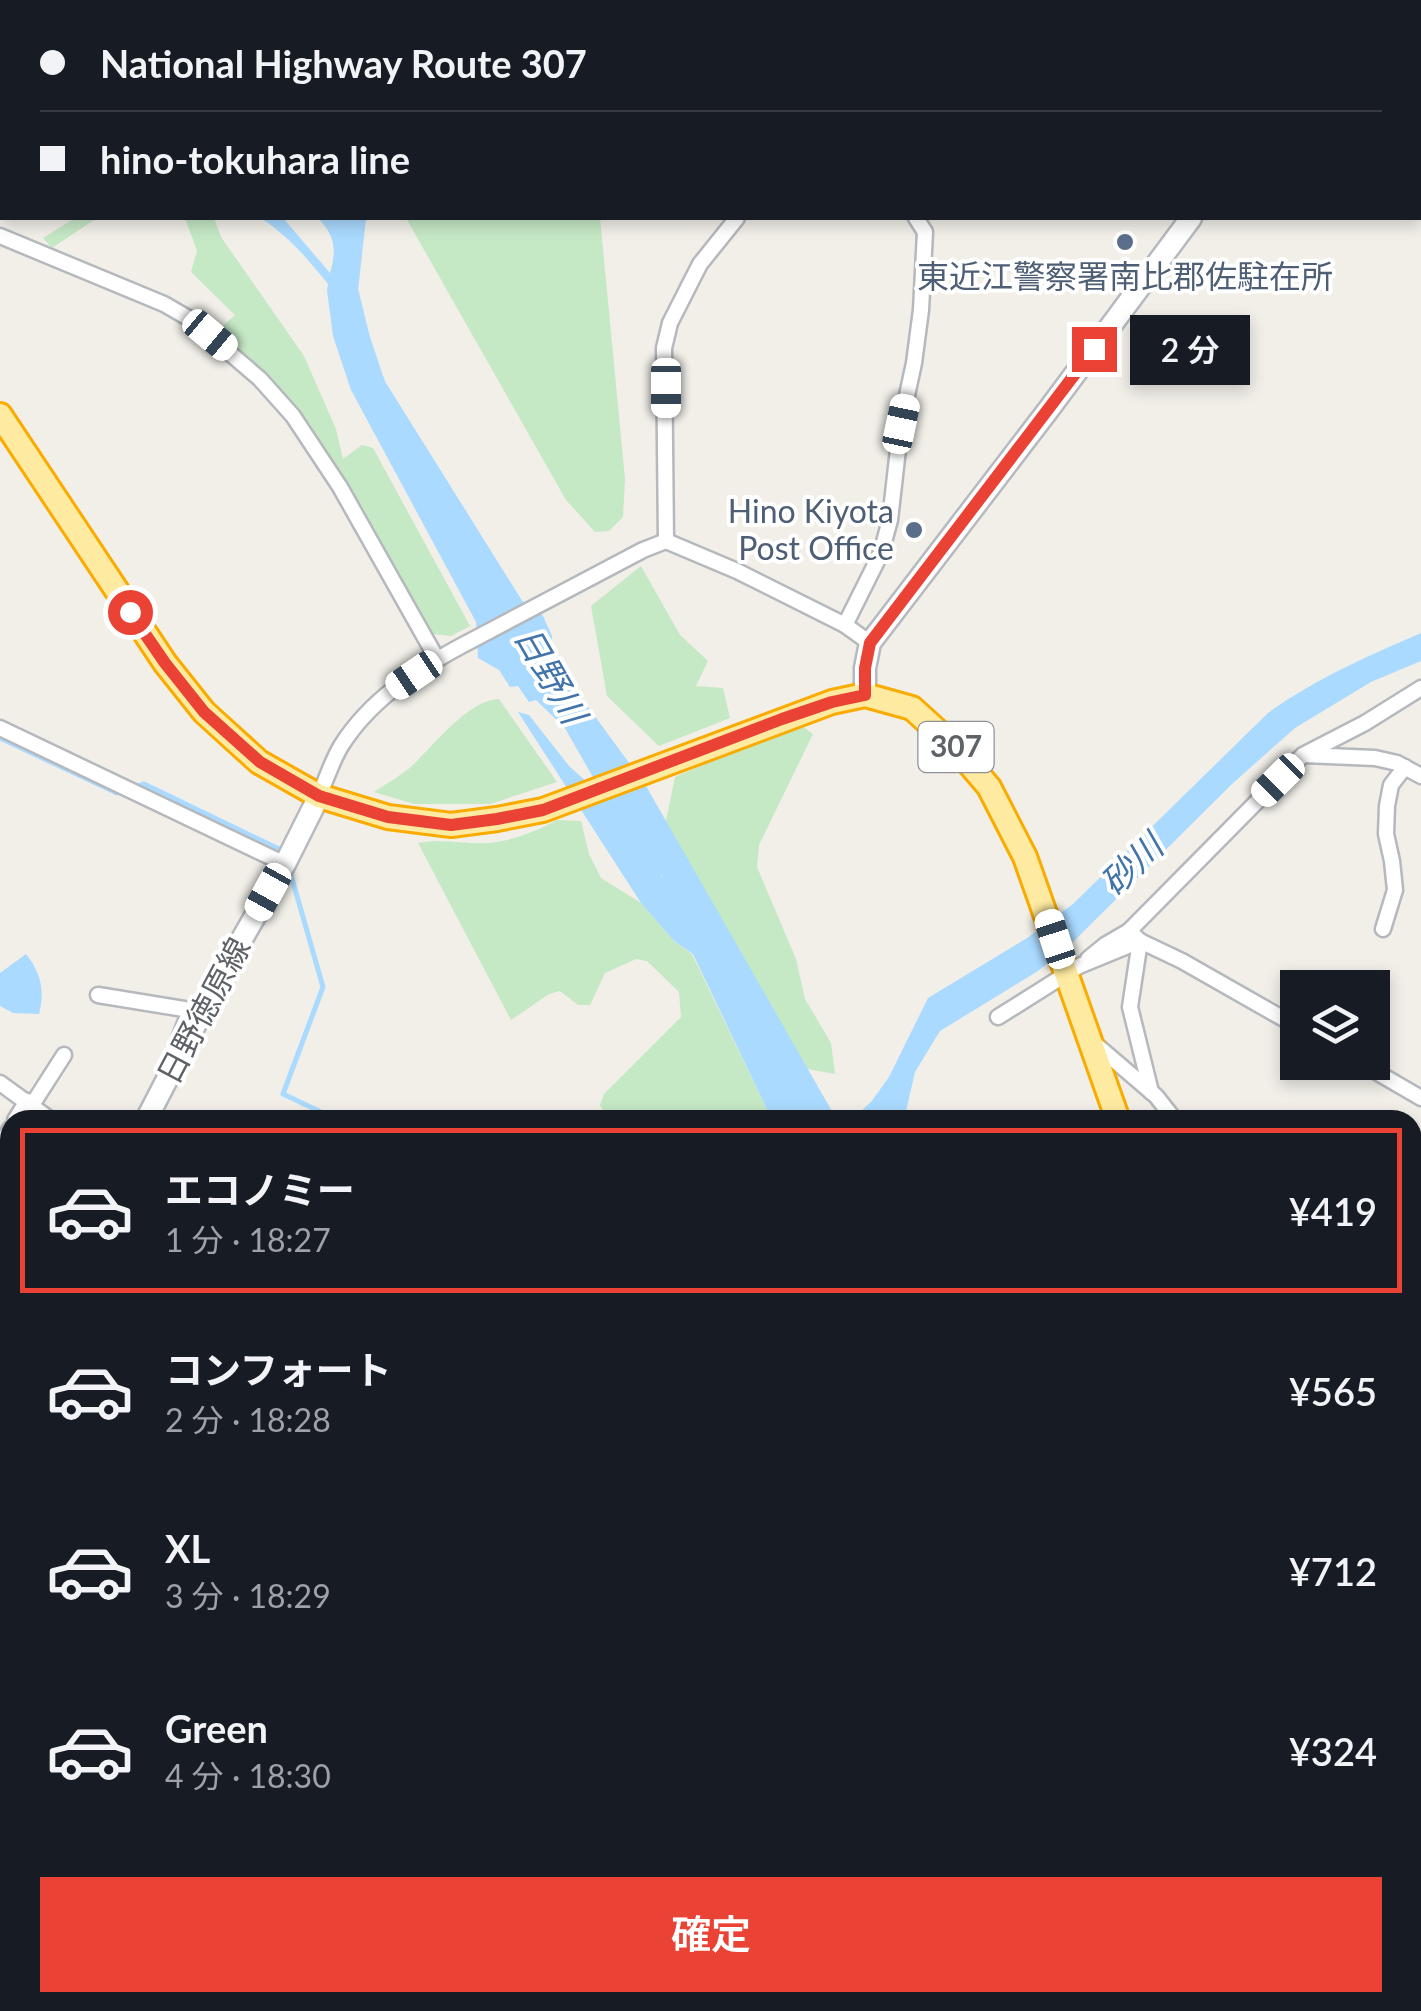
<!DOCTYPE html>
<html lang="ja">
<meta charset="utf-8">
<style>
:root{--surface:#171b24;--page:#242831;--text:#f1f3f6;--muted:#9ea1a6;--line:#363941;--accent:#ea4335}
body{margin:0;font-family:Lato,"Noto Sans JP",sans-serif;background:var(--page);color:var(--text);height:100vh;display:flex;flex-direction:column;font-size:38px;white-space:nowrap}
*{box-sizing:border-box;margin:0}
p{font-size:32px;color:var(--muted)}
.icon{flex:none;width:55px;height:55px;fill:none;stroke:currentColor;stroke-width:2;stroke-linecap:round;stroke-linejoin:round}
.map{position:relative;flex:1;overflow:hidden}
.drawer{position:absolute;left:0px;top:1110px;width:1422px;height:902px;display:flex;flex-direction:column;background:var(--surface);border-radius:30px 30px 0 0;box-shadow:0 5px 15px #0003}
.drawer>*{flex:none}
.banner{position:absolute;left:0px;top:0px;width:1422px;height:220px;box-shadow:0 5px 15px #0003;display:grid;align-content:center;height:220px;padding:0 40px;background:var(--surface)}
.buttons{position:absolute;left:1280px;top:970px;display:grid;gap:20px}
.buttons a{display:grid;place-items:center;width:110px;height:110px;border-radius:0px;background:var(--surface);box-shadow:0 5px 15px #0003;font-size:50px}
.end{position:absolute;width:45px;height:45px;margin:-22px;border:12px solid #ea4335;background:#fff;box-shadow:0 0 0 5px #fff}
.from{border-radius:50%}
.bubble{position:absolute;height:70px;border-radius:0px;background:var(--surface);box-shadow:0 5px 15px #0003;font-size:32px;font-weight:600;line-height:70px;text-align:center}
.car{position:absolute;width:30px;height:60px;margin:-30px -15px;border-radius:12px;box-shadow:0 0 8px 2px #0007;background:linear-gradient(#fff 24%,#345 0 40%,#fff 0 76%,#345 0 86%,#fff 0)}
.banner b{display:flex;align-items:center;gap:35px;height:95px;font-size:38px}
.banner b+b{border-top:2px solid var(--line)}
.banner i{width:25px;height:25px;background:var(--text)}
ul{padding:18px 0 0;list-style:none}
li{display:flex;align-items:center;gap:30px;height:165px;margin:0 20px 15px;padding:0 20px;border:5px solid transparent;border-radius:0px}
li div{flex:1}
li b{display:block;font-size:38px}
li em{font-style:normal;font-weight:600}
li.active{border-color:var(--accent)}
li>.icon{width:90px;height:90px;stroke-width:1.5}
.cta{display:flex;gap:20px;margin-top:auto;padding:20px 40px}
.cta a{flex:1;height:115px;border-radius:0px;background:var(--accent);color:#fff;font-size:40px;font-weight:600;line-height:115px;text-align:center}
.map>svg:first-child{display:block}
</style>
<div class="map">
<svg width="1421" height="2011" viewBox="0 0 1421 2011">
<rect width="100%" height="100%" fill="#f1efe8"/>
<g fill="#c5e8c5">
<path d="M0 0H101L104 2H2V108L0 105Z"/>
<path d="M371 0H570V2H370Z"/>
<path d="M75 218H97L52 248 43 238Z"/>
<path d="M185 218H214L221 237 304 356 336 429 343 459 362 445 373 448 470 626 451 636 433 634 417 604 278 389 217 331 235 315 191 272 197 251Z"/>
<path d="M406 218H600L625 479 623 517 609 531 595 532 566 500Z"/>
<path d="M641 566 680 635 708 661 696 686 723 688 730 718 659 746 607 696 591 606Z"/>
<path d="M499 699 557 782 490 804H414L374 792C387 783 402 775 413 765 434 745 468 700 499 699Z"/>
<path d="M799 724 813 734 759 845 757 867 796 959 805 999 831 1043 835 1074 796 1067 661 845 675 777Z"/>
<path d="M557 820 581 821 589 854 601 878 641 903 674 941 692 954 772 1120H608L600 1105 604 1094 681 1017 679 992 647 961 636 959 605 973 590 1005H578L560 991 549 994 511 1020 418 843C442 838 466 845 490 843 512 841 537 831 557 820Z"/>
<path d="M1413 1381H1421V2011H1320L1253 2003 1412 2002Z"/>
<path d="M957 2002 977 2003V2005L981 2002C1007 2003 1042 1996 1063 2011H956Z"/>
<path d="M775 2003H927L926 2011H775Z"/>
<path d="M1094 2003V2002L1214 2003 1212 2011H1093Z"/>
</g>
<g fill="#aadaff" fill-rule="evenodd">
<path d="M261 218H283L330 273C337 249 335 236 318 218H361L354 257 356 287 352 338 364 385 369 394 372 412 434 498 492 586 515 600 530 603 543 616 552 636 553 659 646 786 837 1120H772L693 954 674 941 641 903 518 712 529 715 569 766 607 800 648 864 663 878 621 793 582 733 565 728 536 700 529 702 518 686 510 687 499 670 478 658 476 622 351 390 333 336 327 290 328 284C308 259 288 236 261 218ZM535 658 547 661 580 717 570 718C554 702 534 683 535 658Z"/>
<path d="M1421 633V661L1371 682 1295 728 1232 784 1068 947 1038 971 940 1031 915 1072 904 1120H851L871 1102 889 1077 928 998 1027 938 1073 904 1268 713C1317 678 1366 657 1421 633Z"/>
<path d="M26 954C41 973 45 991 39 1014L13 1013 0 1006V973Z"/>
</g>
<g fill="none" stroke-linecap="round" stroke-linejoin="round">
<g stroke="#aadaff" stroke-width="5">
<path d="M0 738 117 793 124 791"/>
<path d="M138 786 144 784 279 849"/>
<path d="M291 875 323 987 283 1094 338 1120"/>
</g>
<path stroke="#aadaff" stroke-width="28" d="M352 218 344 290 356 339 372 387 532 643 658 862"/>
<defs>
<g id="minor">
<path d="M628 0 633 2"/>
<path d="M1059 0V2"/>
<path d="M1267 0 1269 2"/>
<path d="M1134 2 1138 0"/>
<path d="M1420 15 1421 14"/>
<path d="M1420 91 1421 90"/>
<path d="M1420 150 1421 151"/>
<path d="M0 236 164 304 190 319 260 379 293 416 340 487 437 659"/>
<path d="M666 541 664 348 670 323 700 264 737 218"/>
<path d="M845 625 881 553 890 520 901 423 914 363 921 310 925 232 916 218"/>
<path d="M0 728 285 864"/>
<path d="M1304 755 1375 758 1397 763 1421 776"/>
<path d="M319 796C326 780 332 761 341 746 370 700 415 671 461 646L643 550 666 541 737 571 845 625 870 643"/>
<path d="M1383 929 1395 890 1392 861 1386 834 1387 806 1391 785 1405 767"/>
<path d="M1140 941 1130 1007 1151 1092"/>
<path d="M1088 959 1105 945 1129 931"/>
<path d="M98 995 190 1010 179 1039"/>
<path d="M998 1017 1079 966 1140 941"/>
<path d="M1298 1027 1182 961 1140 941 1129 931 1303 755 1365 723 1421 688"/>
<path d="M1094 1043 1156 1096 1175 1120"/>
<path d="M1359 1062 1421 1098"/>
<path d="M0 1083 51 1120"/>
<path d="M32 1105 64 1055"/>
<path d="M15 1120 27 1101"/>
<path d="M255 1120H256"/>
<path d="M0 1146 10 1129"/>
<path d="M1412 1207 1421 1196"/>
<path d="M0 1375 10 1381"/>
</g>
<g id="secondary">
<path d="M1346 2 1348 0"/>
<path d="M865 695V668L870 643 1049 409 1191 218"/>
<path d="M146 1120 219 979 285 864 319 796"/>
<path d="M0 1427 10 1409"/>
</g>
<g id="trunk">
<path d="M0 415 165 663 204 712 259 762 319 796 388 817 451 825 497 819 543 810 832 702 865 695 912 708 955 747 989 787 1025 857 1118 1120"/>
<path d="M1239 2002 1240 2011"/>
</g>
</defs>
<use href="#minor" stroke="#b5b8bc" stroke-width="19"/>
<use href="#secondary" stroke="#b6babf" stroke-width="25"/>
<use href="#trunk" stroke="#f9ab00" stroke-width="28"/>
<use href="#minor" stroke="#fff" stroke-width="14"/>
<use href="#secondary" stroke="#fff" stroke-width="20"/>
<use href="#trunk" stroke="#feeaa1" stroke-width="22"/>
</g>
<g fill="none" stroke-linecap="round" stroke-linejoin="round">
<path stroke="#ea4335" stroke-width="12" d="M130 612 165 663 204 712 260 762 319 796 388 817 451 825 497 819 543 810 782 719 832 702 865 695V668L870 643 1094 349"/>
</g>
<g fill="#5c6f8a" stroke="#fff" stroke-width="4">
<circle cx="1125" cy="242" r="10"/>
<circle cx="914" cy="530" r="10"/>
</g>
<g text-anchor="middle" stroke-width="8" stroke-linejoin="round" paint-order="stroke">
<rect fill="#fff" stroke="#8f9295" stroke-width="2.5" x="918.5" y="722" width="75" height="50" rx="8"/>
<g font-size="30" font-weight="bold" fill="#5f6368">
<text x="956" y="757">307</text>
</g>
<g font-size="32" fill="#4e5e75" stroke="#fff">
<text x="1125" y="288">東近江警察署南比郡佐駐在所</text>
<text x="894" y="523" text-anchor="end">Hino Kiyota<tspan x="894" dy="37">Post Office</tspan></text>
</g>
<g font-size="32" fill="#5f6368" stroke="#fff">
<text transform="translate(204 1011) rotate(-62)" y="11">日野徳原線</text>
</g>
<g font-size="35" font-style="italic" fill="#4174aa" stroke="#fff">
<text transform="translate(550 675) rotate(60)" y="12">日野川</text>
<text transform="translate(1132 865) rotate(-44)" y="12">砂川</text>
</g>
</g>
</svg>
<div class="buttons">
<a><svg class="icon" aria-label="layers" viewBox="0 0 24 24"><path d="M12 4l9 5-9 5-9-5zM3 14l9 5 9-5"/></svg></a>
</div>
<i class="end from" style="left:130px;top:612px"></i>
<i class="end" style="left:1094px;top:349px"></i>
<div class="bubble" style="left:1130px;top:315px;width:120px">2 分</div>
<i class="car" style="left:210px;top:335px;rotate:130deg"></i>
<i class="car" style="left:666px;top:388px;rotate:180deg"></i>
<i class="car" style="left:901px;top:424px;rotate:12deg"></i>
<i class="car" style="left:414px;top:675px;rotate:236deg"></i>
<i class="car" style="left:1278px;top:780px;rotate:225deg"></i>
<i class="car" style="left:268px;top:892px;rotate:209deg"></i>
<i class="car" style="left:1055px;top:939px;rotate:342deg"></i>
<div class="banner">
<b><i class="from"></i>National Highway Route 307</b>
<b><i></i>hino-tokuhara line</b>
</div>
<section class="drawer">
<ul>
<li class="active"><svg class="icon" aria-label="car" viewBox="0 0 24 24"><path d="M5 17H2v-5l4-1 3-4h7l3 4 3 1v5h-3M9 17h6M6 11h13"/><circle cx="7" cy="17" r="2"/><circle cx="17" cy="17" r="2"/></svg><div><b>エコノミー</b><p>1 分 · 18:27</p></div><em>¥419</em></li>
<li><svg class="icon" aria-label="car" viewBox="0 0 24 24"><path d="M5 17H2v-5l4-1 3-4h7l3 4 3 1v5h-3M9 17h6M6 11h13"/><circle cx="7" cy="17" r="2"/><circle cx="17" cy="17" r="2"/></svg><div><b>コンフォート</b><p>2 分 · 18:28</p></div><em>¥565</em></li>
<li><svg class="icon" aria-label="car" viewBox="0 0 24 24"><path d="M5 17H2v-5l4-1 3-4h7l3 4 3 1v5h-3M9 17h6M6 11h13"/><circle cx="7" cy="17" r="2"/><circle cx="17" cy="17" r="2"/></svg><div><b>XL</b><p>3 分 · 18:29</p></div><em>¥712</em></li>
<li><svg class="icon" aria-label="car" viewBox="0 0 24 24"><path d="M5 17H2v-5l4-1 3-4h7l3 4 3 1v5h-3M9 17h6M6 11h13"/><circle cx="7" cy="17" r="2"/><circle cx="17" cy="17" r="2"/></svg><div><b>Green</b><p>4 分 · 18:30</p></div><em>¥324</em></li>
</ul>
<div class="cta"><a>確定</a></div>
</section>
</div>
